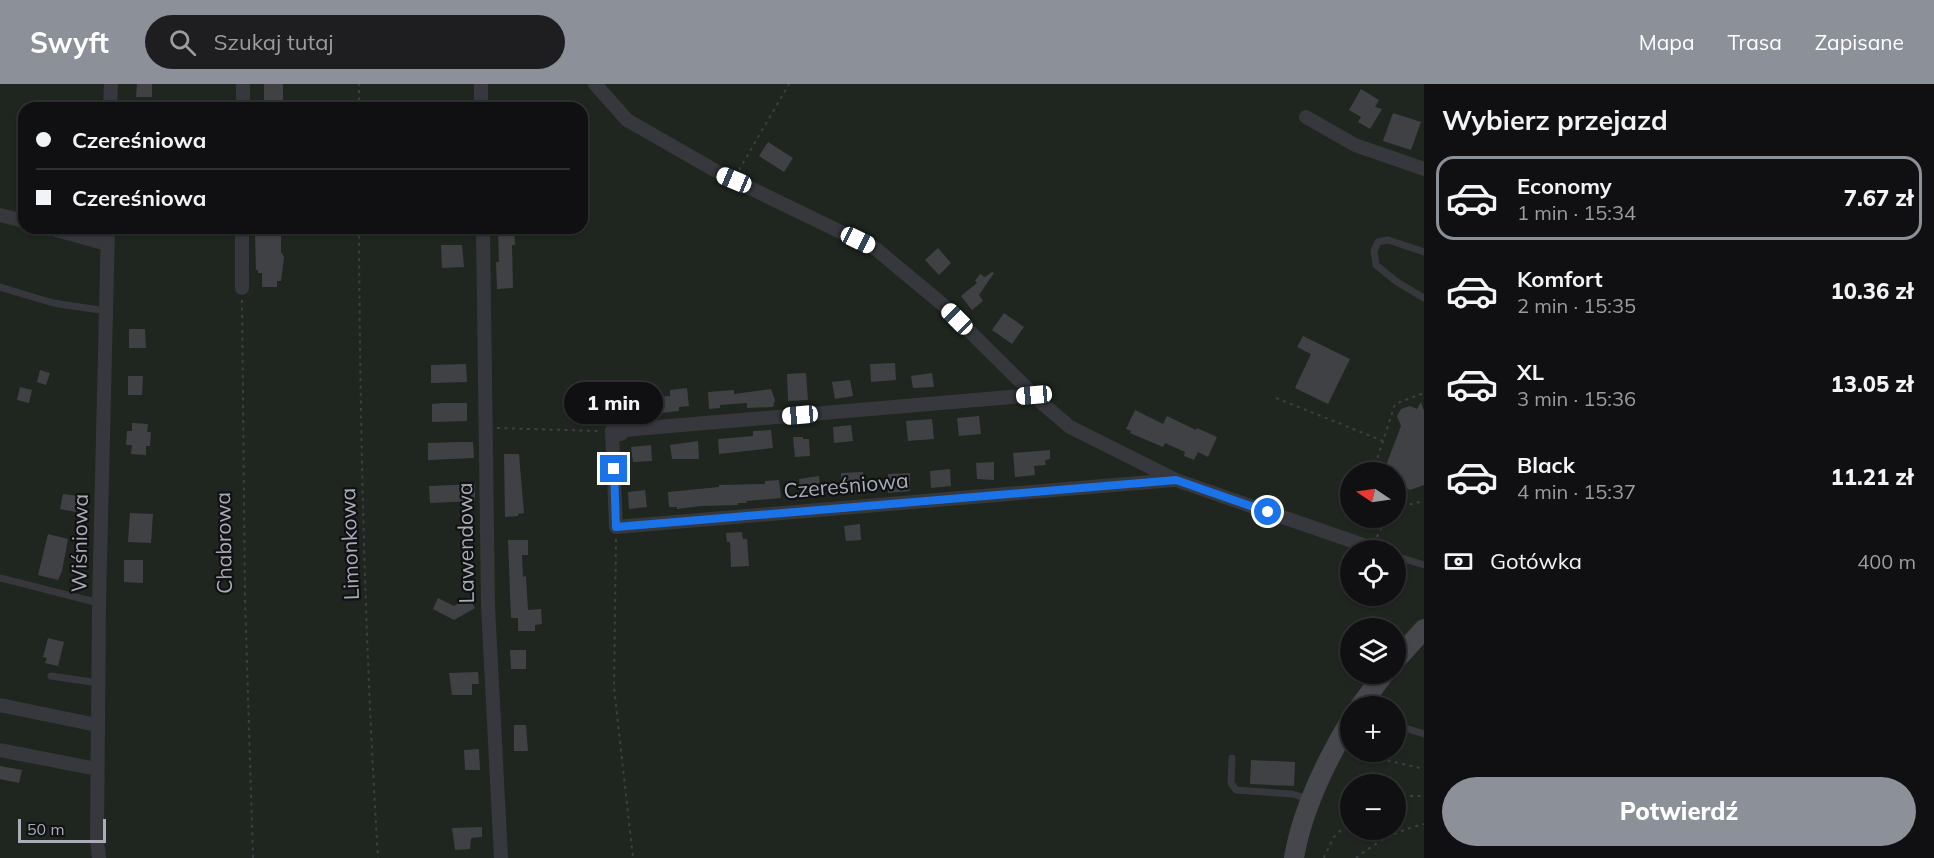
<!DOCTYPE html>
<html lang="pl">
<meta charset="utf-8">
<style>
:root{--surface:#101012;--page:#1e1e20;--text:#f1f3f6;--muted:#9c9d9f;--line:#303032;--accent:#8c9099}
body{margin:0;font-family:Mulish,sans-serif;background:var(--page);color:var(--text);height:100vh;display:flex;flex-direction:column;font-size:22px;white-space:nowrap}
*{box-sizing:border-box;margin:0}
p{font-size:20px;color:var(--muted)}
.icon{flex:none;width:33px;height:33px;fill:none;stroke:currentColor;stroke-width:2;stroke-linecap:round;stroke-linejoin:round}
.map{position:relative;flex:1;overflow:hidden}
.drawer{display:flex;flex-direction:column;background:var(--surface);width:510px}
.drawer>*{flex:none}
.banner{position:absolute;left:18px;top:18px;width:570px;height:132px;border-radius:18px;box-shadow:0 2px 4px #0004,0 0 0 2px var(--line);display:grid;align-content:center;height:132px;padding:0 18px;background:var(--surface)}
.needle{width:39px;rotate:283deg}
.tools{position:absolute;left:1340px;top:378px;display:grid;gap:12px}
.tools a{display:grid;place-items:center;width:66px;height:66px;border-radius:50%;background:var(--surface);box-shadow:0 2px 4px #0004,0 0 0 2px var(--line);font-size:30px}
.scale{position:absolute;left:18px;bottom:15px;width:88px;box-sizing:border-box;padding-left:6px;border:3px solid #a8adb8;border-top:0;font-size:16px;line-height:21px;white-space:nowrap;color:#a8adb8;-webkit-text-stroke:4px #111113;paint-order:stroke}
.end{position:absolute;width:27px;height:27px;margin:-14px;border:8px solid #1a73e8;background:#fff;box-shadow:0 0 0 3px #fff}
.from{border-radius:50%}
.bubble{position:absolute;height:42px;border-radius:21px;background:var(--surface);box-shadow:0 2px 4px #0004,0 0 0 2px var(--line);font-size:20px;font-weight:800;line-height:42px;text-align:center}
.car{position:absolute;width:18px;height:36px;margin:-18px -9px;border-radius:8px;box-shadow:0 0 4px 2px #0007;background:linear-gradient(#fff 24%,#345 0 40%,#fff 0 76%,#345 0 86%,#fff 0)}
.banner b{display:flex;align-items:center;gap:21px;height:57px;font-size:22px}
.banner b+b{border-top:2px solid var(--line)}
.banner i{width:15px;height:15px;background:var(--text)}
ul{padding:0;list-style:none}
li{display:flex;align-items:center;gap:18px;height:84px;margin:0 12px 9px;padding:0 6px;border:3px solid transparent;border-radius:18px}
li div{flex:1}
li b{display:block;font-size:22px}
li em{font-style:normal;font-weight:800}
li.on{border-color:var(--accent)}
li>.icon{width:54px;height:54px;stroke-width:1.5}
h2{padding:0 18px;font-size:27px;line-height:72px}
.pay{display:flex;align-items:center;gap:15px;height:66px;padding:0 18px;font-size:22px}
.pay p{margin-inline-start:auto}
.cta{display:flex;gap:12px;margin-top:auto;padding:12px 18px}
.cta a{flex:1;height:69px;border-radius:36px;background:var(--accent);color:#fff;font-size:24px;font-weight:800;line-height:69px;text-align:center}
header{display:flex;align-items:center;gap:36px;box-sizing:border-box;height:84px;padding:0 30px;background:var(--accent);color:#fff}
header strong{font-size:28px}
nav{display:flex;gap:33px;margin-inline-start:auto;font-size:21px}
.search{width:420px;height:54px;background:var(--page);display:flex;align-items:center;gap:15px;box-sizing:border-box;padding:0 21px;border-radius:33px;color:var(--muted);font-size:22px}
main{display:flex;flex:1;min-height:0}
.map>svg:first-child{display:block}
</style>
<header>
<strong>Swyft</strong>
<div class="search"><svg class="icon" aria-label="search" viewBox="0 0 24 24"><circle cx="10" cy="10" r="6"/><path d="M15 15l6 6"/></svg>Szukaj tutaj</div>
<nav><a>Mapa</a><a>Trasa</a><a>Zapisane</a></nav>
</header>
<main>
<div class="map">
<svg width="1424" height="774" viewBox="0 0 1424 774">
<rect width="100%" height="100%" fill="#161618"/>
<path fill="#1e261f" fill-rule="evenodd" d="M0 0H1424V774H0ZM24 24H582V144H24ZM1350 388H1395V434H1350ZM1350 466H1395V512H1350ZM1350 544H1395V590H1350ZM1350 622H1395V668H1350ZM1350 700H1395V746H1350Z"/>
<g fill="#404145">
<path d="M137 0H152V13H136Z"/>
<path d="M264 0H283V20H279V24H264Z"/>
<path d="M1361 5 1379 16 1375 23 1382 25 1370 45 1358 38 1361 33 1349 26Z"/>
<path d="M1393 29 1421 38 1411 66 1383 57Z"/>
<path d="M768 58 793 74 784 88 759 72Z"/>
<path d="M263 144H281V168L284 173 281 197H277V203H262V189H258V186H256L255 149H263Z"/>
<path d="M498 144H514L515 161H512L513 204 497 205 496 178H499Z"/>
<path d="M441 161H462L464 183 442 184Z"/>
<path d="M938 164 951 179 939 191 925 176Z"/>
<path d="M992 188 994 189 979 211 983 217 972 226 961 212 977 199 975 197 980 190 985 193Z"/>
<path d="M1004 229 1024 243 1012 260 992 246Z"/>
<path d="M129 245H145L146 264H129Z"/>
<path d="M1303 252 1350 275 1328 320 1295 304 1311 270 1297 263Z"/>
<path d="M895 279 896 296 871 298 870 280Z"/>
<path d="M466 280 467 298 431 299V281Z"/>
<path d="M40 286 50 289 46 301 37 298Z"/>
<path d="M806 289 808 316 788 317 787 290Z"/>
<path d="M932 289 934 303 913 304 911 292Z"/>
<path d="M128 292H143L142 311H128Z"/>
<path d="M850 296 853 312 835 315 832 298Z"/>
<path d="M20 303 32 306 29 319 17 316Z"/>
<path d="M687 304 689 322 679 323V327L635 332 633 315 670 312V306Z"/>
<path d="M771 305 775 316 773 323 747 324V319L720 321V324L709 325 708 308 734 306V310Z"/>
<path d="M1421 318 1424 327V401L1410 406 1402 402 1400 391 1387 385V379L1401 342 1397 332 1401 325 1410 322 1417 325Z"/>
<path d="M443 319H467V337L432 338V320Z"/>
<path d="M1135 326 1163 340 1167 332 1196 346 1197 344 1217 353 1208 373 1198 368 1194 376 1184 372 1185 368 1165 359 1163 363 1130 349 1131 347 1126 345Z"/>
<path d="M979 332 981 350 959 352 957 334Z"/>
<path d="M932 335 934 355 908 357 906 337Z"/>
<path d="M132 339 148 340 147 348H151L150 362H146V371L131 370 132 361H126L127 347H132Z"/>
<path d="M851 341 853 357 834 359 833 343Z"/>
<path d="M771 346 773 364 719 370 718 355 753 352V347Z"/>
<path d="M793 353H803V355H809L810 372 795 373Z"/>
<path d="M698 357 699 375H672L670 361Z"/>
<path d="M459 358H473L474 374 428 376V359Z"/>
<path d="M651 361 652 377 633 378 631 363Z"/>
<path d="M1050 366V375L1045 376 1046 381 1034 382 1035 391 1015 393 1013 369Z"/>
<path d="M504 370H519L524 429 518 430V432L505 433Z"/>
<path d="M994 378V396L977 395 976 379Z"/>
<path d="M950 385 951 402 931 404 930 387Z"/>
<path d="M863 388 865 408 842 409 841 389Z"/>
<path d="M910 389V407L888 409V390Z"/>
<path d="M819 392 821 410 801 413 799 395Z"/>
<path d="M779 396 781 414 746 417 747 419H738V421L701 422 677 425V423H669L668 408 719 403V401L765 400V397Z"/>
<path d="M475 400V417L430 419 429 402Z"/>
<path d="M645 406 647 423 629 425 628 408Z"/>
<path d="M63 410 79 412 76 428 60 425Z"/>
<path d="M130 429 153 430 151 459 128 458Z"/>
<path d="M860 440 861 456 846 457 844 442Z"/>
<path d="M742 448 743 455H747L749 482 731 483 730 458H727L726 449Z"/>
<path d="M48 450 68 455 62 487 58 496 38 491Z"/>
<path d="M508 456H528V471H522L523 493 526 492 528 526 541 525 542 540 535 541V547H518V534H511Z"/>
<path d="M124 476H143V499L124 498Z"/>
<path d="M469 513 475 524 454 536 433 525 438 514 454 522Z"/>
<path d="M48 554 64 558 58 582 45 579 47 574 43 573Z"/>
<path d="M510 566H526V585H511Z"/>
<path d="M478 588 479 600H472V611H452L449 589Z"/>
<path d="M514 641H526L528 667H514Z"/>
<path d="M479 665 480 686H465L464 666Z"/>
<path d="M1251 676 1295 678 1294 702 1250 700Z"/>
<path d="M0 682 22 686 19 699 0 695Z"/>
<path d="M482 743V753L471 754 470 765 455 766 452 744Z"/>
</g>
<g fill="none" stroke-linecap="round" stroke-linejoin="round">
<g stroke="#3d3f44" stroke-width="2" stroke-dasharray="3 4.5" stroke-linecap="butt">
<path d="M359 24V0"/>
<path d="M739 86 789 0"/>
<path d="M359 144C360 354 365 564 378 774"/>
<path d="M242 216 245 514 253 774"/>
<path d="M1276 314 1383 357"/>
<path d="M497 344 599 347"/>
<path d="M1373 388 1395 320 1424 309"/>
<path d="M1395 424 1424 417"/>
<path d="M1377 453 1386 434"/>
<path d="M616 455 614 603 633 774"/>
<path d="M1351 668 1424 685"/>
<path d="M1395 712H1424"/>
<path d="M1324 774 1333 754 1350 737"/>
<path d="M1356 774C1376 758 1399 746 1424 740"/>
</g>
<g stroke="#37383d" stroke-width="7">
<path d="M1424 168 1388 156 1378 158 1374 167 1376 181 1397 198 1424 214"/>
<path d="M0 203 53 219 106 227"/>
<path d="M1395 472 1424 481"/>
<path d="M0 494 99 519"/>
<path d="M51 592 98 599"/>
<path d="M1395 641 1424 650"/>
<path d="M1232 674 1231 699 1236 706 1292 710 1309 715"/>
</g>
<g stroke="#37383d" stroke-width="14">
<path d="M481 0V24"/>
<path d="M595 0 627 36 723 91 876 165 942 220 1043 320 1070 343 1176 396 1372 464"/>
<path d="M110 24 111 0"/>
<path d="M243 24V0"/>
<path d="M1306 33 1355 61 1424 85"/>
<path d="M0 131 24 137"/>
<path d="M49 144 107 160"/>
<path d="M483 144 488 522 501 774"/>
<path d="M242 204V144"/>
<path d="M612 347 1034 311"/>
<path d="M621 350 612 347 616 443 1174 396"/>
<path d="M0 621 97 641"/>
<path d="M0 666 97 685"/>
<path d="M99 774 97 755 99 519 108 144"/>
</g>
<g stroke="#45474d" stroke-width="20">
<path d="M1395 577 1424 545"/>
<path d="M1360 622 1384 590"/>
<path d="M1294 774C1302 726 1325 679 1350 637"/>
</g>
</g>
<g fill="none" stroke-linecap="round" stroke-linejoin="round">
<path stroke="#1a73e8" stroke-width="8" d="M614 385 616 443 1176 396 1268 428"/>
</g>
<g text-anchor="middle" stroke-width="4.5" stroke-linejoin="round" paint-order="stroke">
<g font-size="21" fill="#a8adb8" stroke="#111113">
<text transform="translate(846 402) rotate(-5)" y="7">Czereśniowa</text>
<text transform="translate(80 459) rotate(-89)" y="7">Wiśniowa</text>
<text transform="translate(224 459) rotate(-91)" y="7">Chabrowa</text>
<text transform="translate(466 459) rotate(-91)" y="7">Lawendowa</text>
<text transform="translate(350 460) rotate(-92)" y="7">Limonkowa</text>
</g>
</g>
</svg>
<div class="tools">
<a><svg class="needle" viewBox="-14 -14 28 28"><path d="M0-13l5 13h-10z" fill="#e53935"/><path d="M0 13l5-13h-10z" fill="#9c9d9f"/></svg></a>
<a><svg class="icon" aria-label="locate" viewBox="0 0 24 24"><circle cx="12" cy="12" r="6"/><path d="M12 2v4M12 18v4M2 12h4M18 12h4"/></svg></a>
<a><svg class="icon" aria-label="layers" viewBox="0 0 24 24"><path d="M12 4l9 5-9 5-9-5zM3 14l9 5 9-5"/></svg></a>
<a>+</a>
<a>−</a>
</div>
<div class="scale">50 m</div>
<i class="end from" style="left:1268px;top:428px"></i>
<i class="end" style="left:614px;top:385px"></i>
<div class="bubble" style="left:564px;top:298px;width:99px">1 min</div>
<i class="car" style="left:734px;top:96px;rotate:293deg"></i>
<i class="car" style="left:858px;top:156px;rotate:116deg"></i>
<i class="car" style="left:957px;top:235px;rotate:315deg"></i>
<i class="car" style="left:1034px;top:311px;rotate:265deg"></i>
<i class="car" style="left:800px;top:331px;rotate:265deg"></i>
<div class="banner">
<b><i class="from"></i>Czereśniowa</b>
<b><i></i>Czereśniowa</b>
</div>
</div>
<section class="drawer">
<h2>Wybierz przejazd</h2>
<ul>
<li class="on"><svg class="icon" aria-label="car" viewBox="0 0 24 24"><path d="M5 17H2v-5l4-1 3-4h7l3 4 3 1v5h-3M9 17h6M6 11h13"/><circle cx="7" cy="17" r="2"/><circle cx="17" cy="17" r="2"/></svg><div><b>Economy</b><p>1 min · 15:34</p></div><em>7.67 zł</em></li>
<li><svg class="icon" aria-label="car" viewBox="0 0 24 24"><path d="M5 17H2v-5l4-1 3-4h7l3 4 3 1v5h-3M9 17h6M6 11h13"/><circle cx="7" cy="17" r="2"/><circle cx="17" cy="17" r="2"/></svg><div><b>Komfort</b><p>2 min · 15:35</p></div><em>10.36 zł</em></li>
<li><svg class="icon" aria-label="car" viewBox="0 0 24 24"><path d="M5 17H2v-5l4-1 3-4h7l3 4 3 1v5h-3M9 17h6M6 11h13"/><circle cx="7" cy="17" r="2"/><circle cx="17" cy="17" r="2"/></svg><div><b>XL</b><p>3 min · 15:36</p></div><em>13.05 zł</em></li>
<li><svg class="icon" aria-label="car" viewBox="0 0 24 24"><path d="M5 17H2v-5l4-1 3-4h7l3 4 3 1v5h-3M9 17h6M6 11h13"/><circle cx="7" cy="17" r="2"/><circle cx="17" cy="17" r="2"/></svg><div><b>Black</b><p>4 min · 15:37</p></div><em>11.21 zł</em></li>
</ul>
<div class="pay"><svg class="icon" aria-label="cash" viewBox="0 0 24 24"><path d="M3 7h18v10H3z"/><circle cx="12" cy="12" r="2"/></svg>Gotówka<p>400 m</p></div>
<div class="cta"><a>Potwierdź</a></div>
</section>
</main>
